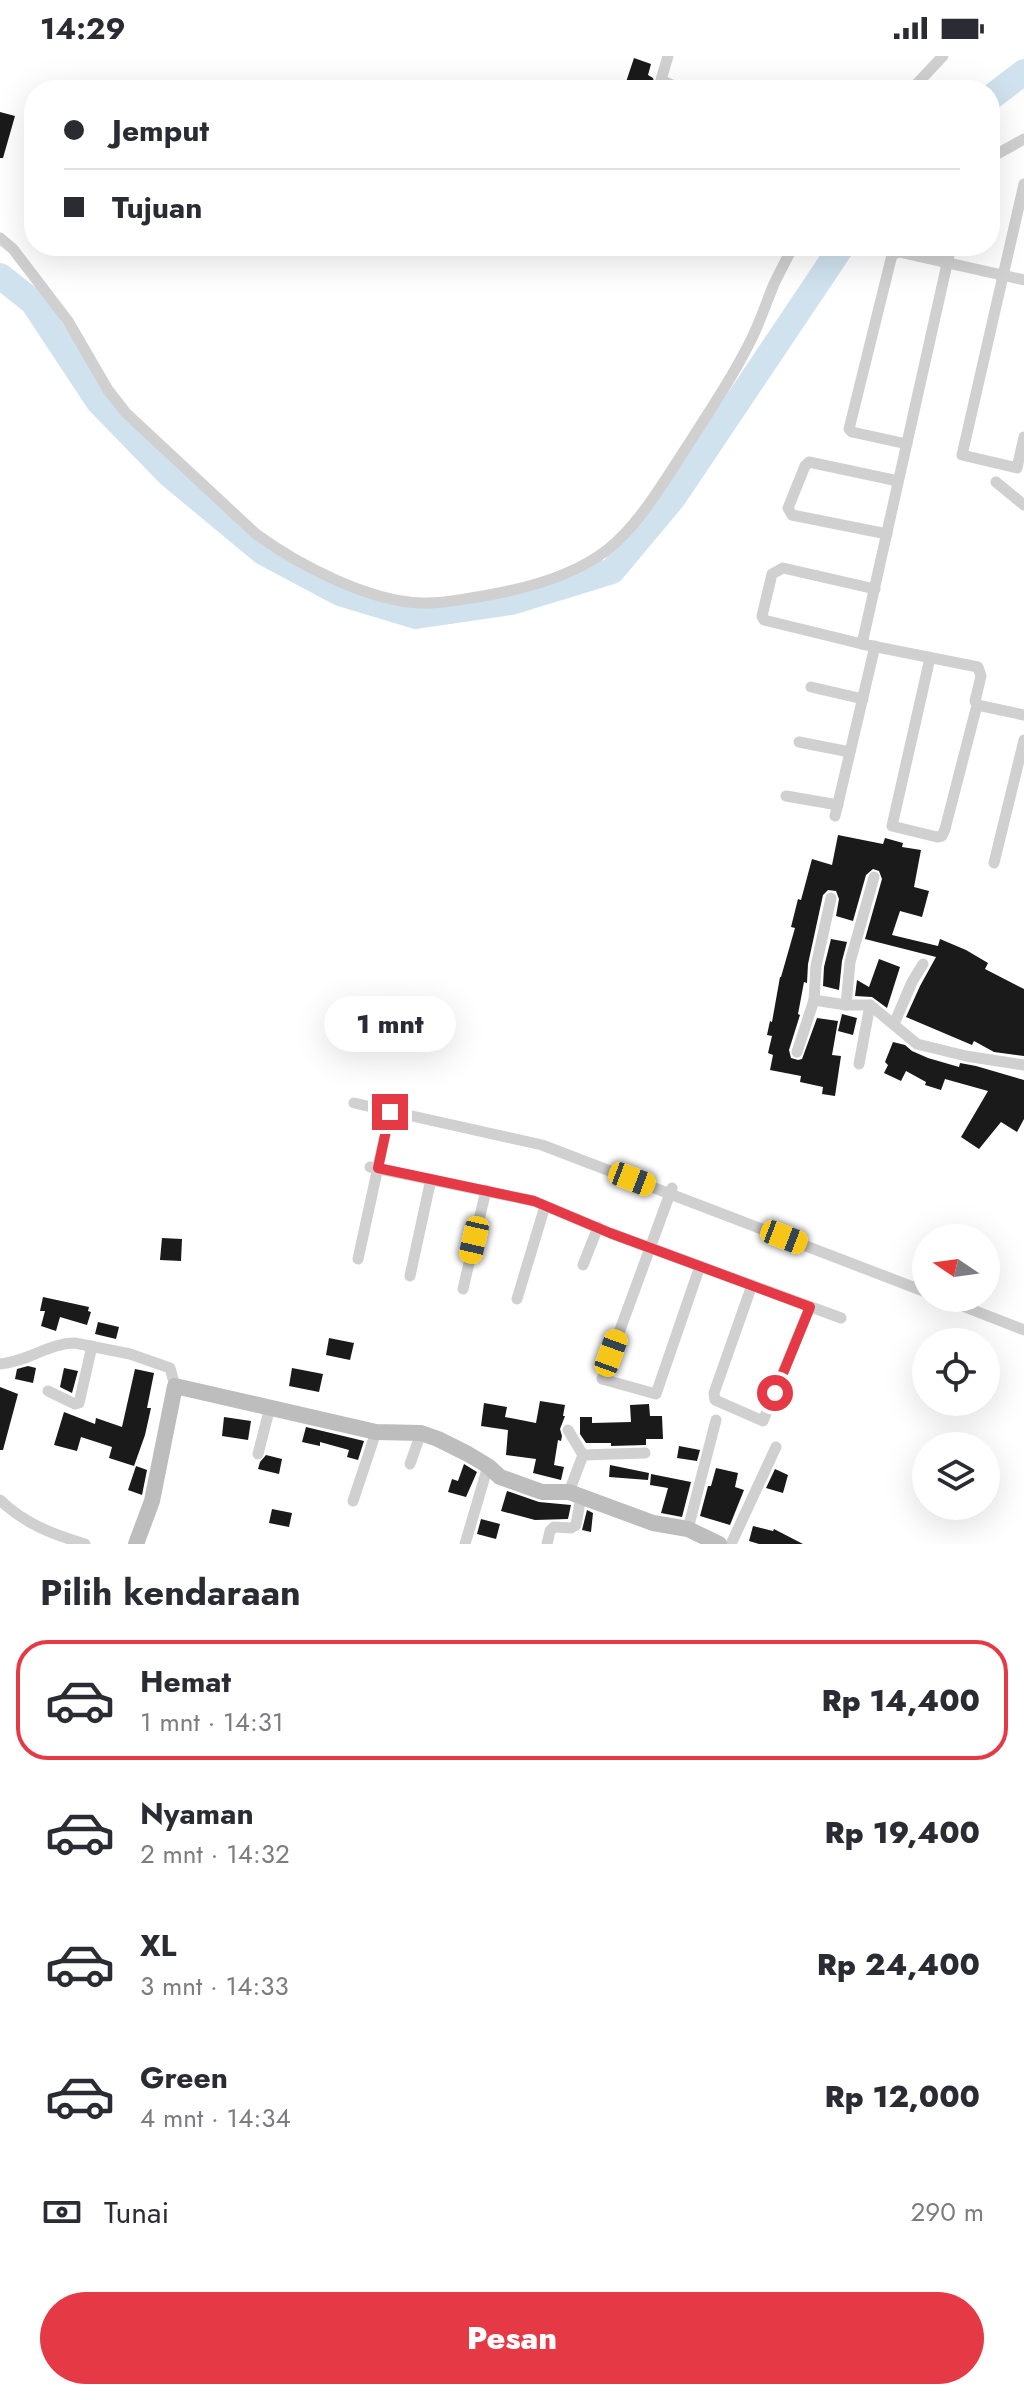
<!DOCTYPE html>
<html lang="id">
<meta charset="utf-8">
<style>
:root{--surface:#fff;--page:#f7f7f7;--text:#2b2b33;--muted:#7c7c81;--line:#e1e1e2;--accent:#e63946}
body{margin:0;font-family:Jost,sans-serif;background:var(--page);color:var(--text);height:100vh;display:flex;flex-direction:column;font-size:30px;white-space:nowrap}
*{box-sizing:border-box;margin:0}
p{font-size:26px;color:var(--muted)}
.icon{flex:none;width:44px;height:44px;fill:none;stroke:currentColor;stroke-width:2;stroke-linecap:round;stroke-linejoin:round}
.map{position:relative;height:1488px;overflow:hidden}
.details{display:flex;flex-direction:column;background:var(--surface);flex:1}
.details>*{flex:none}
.banner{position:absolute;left:24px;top:24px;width:976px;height:176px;border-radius:32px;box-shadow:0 8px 32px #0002;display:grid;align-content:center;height:176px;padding:0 40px;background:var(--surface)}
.needle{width:52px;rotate:283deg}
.controls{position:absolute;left:912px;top:1168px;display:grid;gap:16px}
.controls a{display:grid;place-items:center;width:88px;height:88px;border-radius:50%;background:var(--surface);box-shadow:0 8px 32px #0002;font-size:40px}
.end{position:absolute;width:36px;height:36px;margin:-18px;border:10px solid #e63946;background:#fff;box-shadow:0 0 0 4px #fff}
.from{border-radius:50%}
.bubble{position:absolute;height:56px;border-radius:28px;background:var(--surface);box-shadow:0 8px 32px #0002;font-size:26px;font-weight:800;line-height:56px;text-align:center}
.car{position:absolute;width:24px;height:48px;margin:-24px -12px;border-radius:10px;box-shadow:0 0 6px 2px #0007;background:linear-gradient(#f5c518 24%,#345 0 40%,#f5c518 0 76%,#345 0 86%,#f5c518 0)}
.banner b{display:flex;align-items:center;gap:28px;height:76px;font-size:30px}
.banner b+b{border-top:2px solid var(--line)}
.banner i{width:20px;height:20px;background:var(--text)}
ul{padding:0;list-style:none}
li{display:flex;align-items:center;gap:24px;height:120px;margin:0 16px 12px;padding:0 24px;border:4px solid transparent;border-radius:32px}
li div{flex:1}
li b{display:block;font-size:30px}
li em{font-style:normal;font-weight:800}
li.active{border-color:var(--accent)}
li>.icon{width:72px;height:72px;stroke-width:1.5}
h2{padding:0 40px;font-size:36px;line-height:96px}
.pay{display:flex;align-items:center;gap:20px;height:88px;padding:0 40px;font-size:30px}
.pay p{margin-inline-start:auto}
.cta{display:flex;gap:16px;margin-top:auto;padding:16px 40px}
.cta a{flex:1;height:92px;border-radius:48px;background:var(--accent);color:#fff;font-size:32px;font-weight:800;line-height:92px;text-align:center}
.status{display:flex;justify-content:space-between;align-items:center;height:56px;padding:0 40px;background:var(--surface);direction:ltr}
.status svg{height:22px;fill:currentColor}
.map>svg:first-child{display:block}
</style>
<div class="status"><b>14:29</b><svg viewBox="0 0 49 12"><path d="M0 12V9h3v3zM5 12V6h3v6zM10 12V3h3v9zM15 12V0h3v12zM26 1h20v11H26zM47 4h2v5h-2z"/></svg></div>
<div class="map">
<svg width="1024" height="1488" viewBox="0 0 1024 1488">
<rect width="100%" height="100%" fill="#fff"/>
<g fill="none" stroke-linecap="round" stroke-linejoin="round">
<g stroke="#cfe2ee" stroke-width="26">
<path d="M990 42 1024 16"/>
<path d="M0 220 33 246 99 346 169 418 263 496 340 537 416 560 511 546 612 515 673 442 842 190"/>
</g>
</g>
<g fill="#1a1a1a">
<path d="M634 2 651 8 648 19 653 22 655 30 662 34H650L626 26Z"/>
<path d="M0 56 15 60 3 102H0Z"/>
<path d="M838 779 883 788 885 782 903 787 902 791 921 794 914 831 929 835 922 861 900 855 892 879 938 890 940 883 966 894 988 907 985 913 1024 933V1000L994 996 974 985 972 989 906 961 920 930 936 901 865 883 882 823 879 815 873 813 866 819 853 865 836 860 839 843 836 835 828 834 823 839 808 908 807 927 804 926 798 958 800 959 789 994 791 1002 798 1004 802 1003 817 962 838 965 832 999 841 1000 835 1040 822 1038 823 1031 800 1026 801 1020 770 1014 773 999 768 997 772 980 767 979 770 965 772 966 780 921H781L795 872 791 871 798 843 801 844 812 803 832 809Z"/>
<path d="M831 883 847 886 842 905 839 934 823 930 824 911Z"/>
<path d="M879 903 900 911 887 952 872 941 855 940 857 924 869 931Z"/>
<path d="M842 958 857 962 853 979 838 975Z"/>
<path d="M893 986 905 989 912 995 928 1002 959 1011 960 1007 976 1010 1024 1024V1063L1017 1076 1001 1066 979 1093 961 1081 988 1035 945 1023 941 1034 925 1029 926 1026 906 1015 901 1025 884 1017 888 1009 885 1006Z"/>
<path d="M162 1182 182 1183 181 1205 160 1204Z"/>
<path d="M43 1241 89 1251 88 1255 91 1256 87 1269 60 1261 56 1275 41 1270 45 1255H40Z"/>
<path d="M98 1266 119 1271 116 1283 95 1278Z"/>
<path d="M329 1282 354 1287 350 1304 326 1299Z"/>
<path d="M28 1310 36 1312 33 1327 15 1323 17 1313Z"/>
<path d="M64 1312 78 1315 72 1337 60 1331Z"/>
<path d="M292 1312 323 1318 319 1336 289 1330Z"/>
<path d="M135 1313 154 1317 147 1352H151L145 1379 134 1410 109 1402 112 1391 81 1381 77 1395 54 1389 64 1356 95 1368 96 1362 122 1371Z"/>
<path d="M0 1331 18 1338 3 1394H0Z"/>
<path d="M540 1345 565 1349 563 1360H565L560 1373 562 1380 561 1385 558 1384 554 1409 564 1411 561 1424 533 1417 536 1403 506 1399 508 1374 481 1370 484 1347 507 1351 505 1361 536 1367Z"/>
<path d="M649 1348 650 1360H662L663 1383H646V1389L611 1390V1387H586L580 1378V1361H592V1367L631 1366 630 1349Z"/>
<path d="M224 1361 251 1365 248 1384 222 1380Z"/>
<path d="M306 1371 364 1385 358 1404 347 1401 349 1394 320 1386V1390L302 1386Z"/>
<path d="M679 1390 700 1394 697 1405 677 1402Z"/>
<path d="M266 1399 282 1403 279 1418 258 1413 260 1406Z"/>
<path d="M464 1408 477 1416 466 1441 448 1436 452 1423 458 1425Z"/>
<path d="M610 1409 649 1417 648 1424 609 1421Z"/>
<path d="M136 1410 147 1414 142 1439 128 1434Z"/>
<path d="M716 1412 738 1417 735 1431 744 1434 730 1469 700 1460 708 1430H711Z"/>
<path d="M775 1413 788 1419 783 1437 766 1432Z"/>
<path d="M651 1418 691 1426 682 1461 661 1457 668 1432 650 1429Z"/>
<path d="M507 1435 539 1446 571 1449 568 1463 535 1464 501 1455Z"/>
<path d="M272 1453 292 1457 289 1471 269 1467Z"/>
<path d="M587 1454 593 1457 591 1476 582 1474Z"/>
<path d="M481 1463 500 1468 496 1483 477 1478Z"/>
<path d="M753 1470 773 1475 774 1473 803 1488H759L749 1485Z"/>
</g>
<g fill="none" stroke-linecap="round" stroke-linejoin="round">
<g stroke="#d0d0d0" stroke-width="11">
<path d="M668 0 661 24 683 34"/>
<path d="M911 34 943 0"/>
<path d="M990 102 1024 83"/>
<path d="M1024 128 962 399 1017 412 1024 381"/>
<path d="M0 182 13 193 68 265 108 334 126 357 256 478C298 509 370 546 422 547 443 548 463 543 483 540 525 533 572 521 607 494 635 472 656 438 675 409 701 368 729 328 751 284 760 266 766 247 774 228 780 215 787 203 793 190"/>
<path d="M907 388 852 376 849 373 892 199 899 196 1024 224"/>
<path d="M996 426 1024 449"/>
<path d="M887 478 792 459 788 452 805 410 809 406 898 425"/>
<path d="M875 533 783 512 772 518 762 560 764 564 862 588 978 611 981 620 975 645 977 649 1024 659"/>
<path d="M862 588 951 190"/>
<path d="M930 602 892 770 937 781 942 780 945 773 977 649"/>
<path d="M811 631 863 643"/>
<path d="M799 686 850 696"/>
<path d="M786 740 838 749"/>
<path d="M835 760 875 590"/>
<path d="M994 807 1024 684"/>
<path d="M831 842 816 910 814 944 846 949H870L917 988 966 1000 1024 1009"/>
<path d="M846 949 850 906 874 821"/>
<path d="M894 968 912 926 923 908"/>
<path d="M797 996 814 944"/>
<path d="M859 1008 870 949"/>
<path d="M354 1047 542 1089 926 1236"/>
<path d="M370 1111 534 1145 610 1177 841 1262"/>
<path d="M672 1132 602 1323 656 1338 700 1210"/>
<path d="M358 1203 390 1056"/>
<path d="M583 1209 598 1171"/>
<path d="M410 1220 431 1123"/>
<path d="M752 1229 714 1337 715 1344 763 1365 810 1251"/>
<path d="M463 1233 486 1134"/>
<path d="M942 1242 1024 1274"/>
<path d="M517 1243 545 1150"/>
<path d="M0 1308C27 1306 49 1287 75 1287L130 1298 170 1312 175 1330"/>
<path d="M48 1335 75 1348 79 1347 92 1290"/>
<path d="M568 1374 583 1399"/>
<path d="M258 1398 270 1351"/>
<path d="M410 1408 421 1377"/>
<path d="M569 1436 583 1399 645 1397"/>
<path d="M0 1444C25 1468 52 1478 85 1488"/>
<path d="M353 1445 376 1376"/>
<path d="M688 1473 716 1364"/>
<path d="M465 1488 488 1410"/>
<path d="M547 1488 550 1475 554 1471 571 1472 576 1469 581 1440"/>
<path d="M731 1488 776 1391"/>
</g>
<path stroke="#bdbdbd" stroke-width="16" d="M136 1488 152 1445 175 1330 376 1376 421 1377 438 1383 468 1398 488 1410 500 1421 542 1436H569L653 1467 688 1473 719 1488"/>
</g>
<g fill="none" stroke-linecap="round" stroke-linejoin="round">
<path stroke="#e63946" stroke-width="10" d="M390 1056 378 1112 534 1145 610 1177 810 1251 775 1337"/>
</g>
</svg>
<div class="controls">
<a><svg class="needle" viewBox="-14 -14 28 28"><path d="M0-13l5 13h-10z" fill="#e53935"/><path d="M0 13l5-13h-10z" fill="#7c7c81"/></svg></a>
<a><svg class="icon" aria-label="locate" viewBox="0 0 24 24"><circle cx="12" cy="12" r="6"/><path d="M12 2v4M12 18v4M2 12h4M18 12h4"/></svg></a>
<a><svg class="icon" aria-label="layers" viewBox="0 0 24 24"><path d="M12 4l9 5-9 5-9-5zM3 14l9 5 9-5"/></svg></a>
</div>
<i class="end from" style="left:775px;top:1337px"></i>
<i class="end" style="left:390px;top:1056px"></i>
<div class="bubble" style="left:324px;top:940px;width:132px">1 mnt</div>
<i class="car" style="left:632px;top:1123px;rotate:111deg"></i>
<i class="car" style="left:784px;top:1181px;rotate:111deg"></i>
<i class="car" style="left:474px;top:1184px;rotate:193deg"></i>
<i class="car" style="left:611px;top:1297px;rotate:20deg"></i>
<div class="banner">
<b><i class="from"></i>Jemput</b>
<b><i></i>Tujuan</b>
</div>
</div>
<section class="details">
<h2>Pilih kendaraan</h2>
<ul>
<li class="active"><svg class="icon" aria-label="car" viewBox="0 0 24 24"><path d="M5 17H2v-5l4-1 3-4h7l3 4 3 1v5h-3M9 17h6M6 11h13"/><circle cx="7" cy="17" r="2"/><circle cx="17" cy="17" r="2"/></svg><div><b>Hemat</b><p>1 mnt · 14:31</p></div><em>Rp 14,400</em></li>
<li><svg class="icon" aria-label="car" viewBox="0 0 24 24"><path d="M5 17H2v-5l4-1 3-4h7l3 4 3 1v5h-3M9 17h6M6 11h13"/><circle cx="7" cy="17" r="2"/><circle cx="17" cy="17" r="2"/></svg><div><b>Nyaman</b><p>2 mnt · 14:32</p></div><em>Rp 19,400</em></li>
<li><svg class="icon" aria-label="car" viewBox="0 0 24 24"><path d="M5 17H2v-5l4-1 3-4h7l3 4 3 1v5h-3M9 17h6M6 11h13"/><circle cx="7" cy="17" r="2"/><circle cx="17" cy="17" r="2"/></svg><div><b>XL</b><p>3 mnt · 14:33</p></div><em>Rp 24,400</em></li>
<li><svg class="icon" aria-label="car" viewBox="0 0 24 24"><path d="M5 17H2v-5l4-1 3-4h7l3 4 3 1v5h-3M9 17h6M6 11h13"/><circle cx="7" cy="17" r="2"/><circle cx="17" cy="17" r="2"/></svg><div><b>Green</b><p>4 mnt · 14:34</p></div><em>Rp 12,000</em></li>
</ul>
<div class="pay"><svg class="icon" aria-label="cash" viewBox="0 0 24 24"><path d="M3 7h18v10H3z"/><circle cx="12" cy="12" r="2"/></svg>Tunai<p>290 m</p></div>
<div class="cta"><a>Pesan</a></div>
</section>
